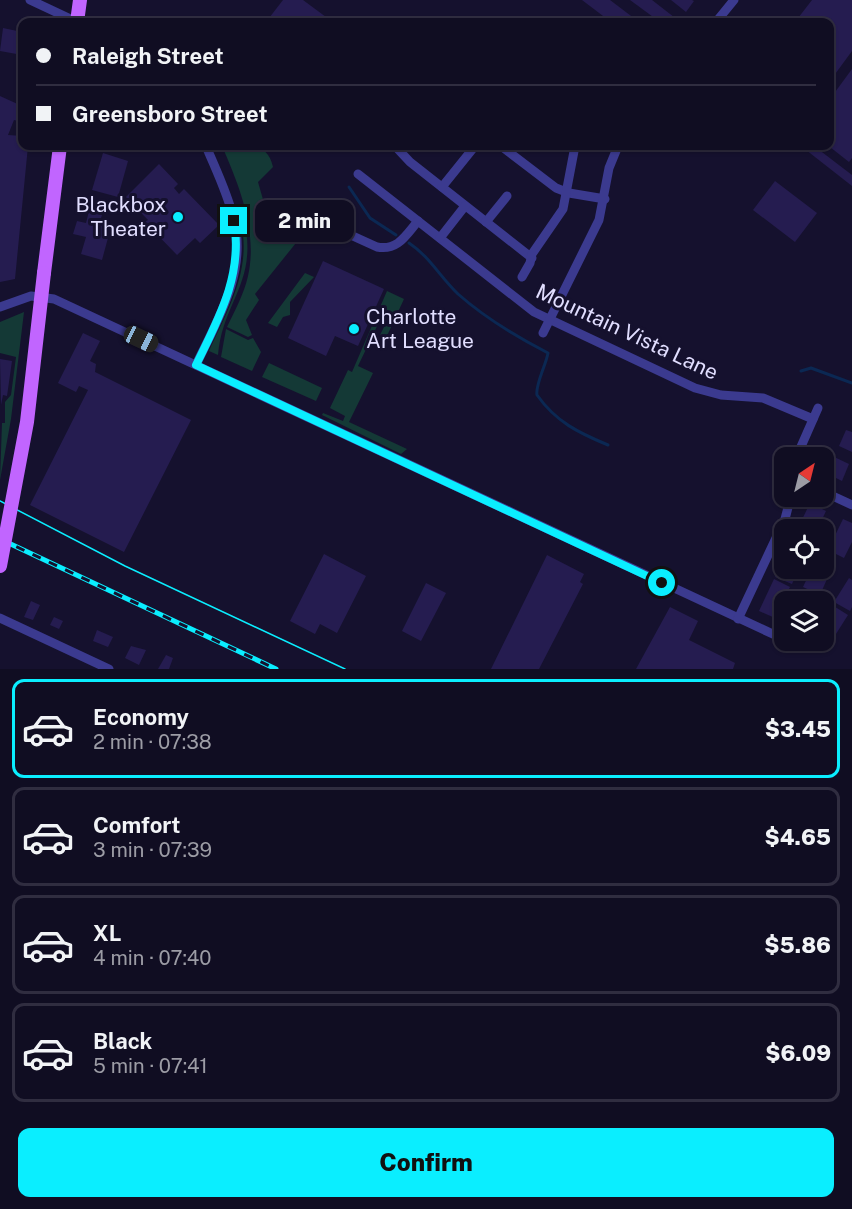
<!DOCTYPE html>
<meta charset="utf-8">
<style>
:root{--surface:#100d22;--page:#1e1b2f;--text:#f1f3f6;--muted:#9c9ca5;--line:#302d40;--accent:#0aeeff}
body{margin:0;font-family:"Public Sans",sans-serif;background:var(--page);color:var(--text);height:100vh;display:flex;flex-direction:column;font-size:22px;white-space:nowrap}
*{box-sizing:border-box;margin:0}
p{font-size:20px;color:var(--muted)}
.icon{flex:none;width:33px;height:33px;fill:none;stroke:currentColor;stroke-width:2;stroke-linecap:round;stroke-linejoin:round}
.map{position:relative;height:669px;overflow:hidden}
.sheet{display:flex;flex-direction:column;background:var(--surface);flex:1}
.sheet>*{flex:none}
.banner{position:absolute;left:18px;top:18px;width:816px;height:132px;border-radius:12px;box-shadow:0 2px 4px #0004,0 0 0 2px var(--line);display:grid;align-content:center;height:132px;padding:0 18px;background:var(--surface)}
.needle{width:39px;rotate:35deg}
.buttons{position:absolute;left:774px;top:447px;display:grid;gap:12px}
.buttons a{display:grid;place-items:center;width:60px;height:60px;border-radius:12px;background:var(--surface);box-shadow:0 2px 4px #0004,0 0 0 2px var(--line);font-size:30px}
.end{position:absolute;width:27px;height:27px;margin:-14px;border:8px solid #0aeeff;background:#111;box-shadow:0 0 0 3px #111}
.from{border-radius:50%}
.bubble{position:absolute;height:42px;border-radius:12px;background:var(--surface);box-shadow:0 2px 4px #0004,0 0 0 2px var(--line);font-size:20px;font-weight:800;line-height:42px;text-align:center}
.car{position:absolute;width:18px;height:36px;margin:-18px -9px;border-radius:8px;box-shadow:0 0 4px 2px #0007;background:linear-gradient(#222 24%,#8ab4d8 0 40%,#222 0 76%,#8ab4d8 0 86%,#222 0)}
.banner b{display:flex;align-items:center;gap:21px;height:57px;font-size:22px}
.banner b+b{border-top:2px solid var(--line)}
.banner i{width:15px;height:15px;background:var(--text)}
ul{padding:10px 0 0;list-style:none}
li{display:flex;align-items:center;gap:18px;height:99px;margin:0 12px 9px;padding:0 6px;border:3px solid var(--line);border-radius:12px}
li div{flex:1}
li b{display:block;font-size:22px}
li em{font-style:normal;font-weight:800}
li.active{border-color:var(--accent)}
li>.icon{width:54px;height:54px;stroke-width:1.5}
.button{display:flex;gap:12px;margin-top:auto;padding:12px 18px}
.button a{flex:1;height:69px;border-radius:12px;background:var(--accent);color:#111;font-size:24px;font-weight:800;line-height:69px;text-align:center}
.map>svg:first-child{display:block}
</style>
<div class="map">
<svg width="852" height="669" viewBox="0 0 852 669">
<rect width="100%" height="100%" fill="#15112e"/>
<g fill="#143936">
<path d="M222 146C245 145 267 140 273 167L258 182 266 210 285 218 309 212 316 218 255 294 259 300 246 320 252 335 248 337 227 327C235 310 244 294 248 276 258 232 239 185 222 146Z"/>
<path d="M243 215C260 282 223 299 218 355L209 351C229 307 253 268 240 218Z"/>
<path d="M305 273 314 277 290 302V315L283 317 277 327 268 323Z"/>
<path d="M387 291 404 299 386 338 380 335 387 321 381 318 358 366 373 373 349 422 407 449 401 454 322 415 323 413 343 421 345 416 330 408 348 370 352 372Z"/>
<path d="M24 312 11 419 0 480 2 423H5V402L11 395 16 357 0 353V322Z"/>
<path d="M226 329 248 340 253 338 261 352 252 371 221 357Z"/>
<path d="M269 363 322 388 316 401 262 377Z"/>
</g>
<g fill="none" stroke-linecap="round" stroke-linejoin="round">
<g stroke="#0b2853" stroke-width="3">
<path d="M349 187 370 218 396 235"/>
<path d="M409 243C430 257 440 277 458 294 484 317 517 337 548 353 546 365 535 385 537 395 556 422 579 433 608 445"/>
<path d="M801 371 811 368 852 383"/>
</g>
</g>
<g fill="#251c50">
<path d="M283 0H303L330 20 266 22Z"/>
<path d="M582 0H610L639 22H611Z"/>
<path d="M630 0H652L679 21 660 22Z"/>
<path d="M671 0H692L694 1 686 12Z"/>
<path d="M812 0H852V51L830 81V22H795Z"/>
<path d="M3 28 22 32V55L0 51Z"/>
<path d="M852 69V158L849 162 830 147V99Z"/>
<path d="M0 96 22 106 18 121 14 120 8 135 22 136V146H28L15 279 0 282Z"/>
<path d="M801 146H814L852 175V186Z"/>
<path d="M103 153 128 161 118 197 92 190Z"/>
<path d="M159 164 178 184 174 188 179 194 184 189 219 225 200 243 195 238 177 255 145 222 148 220 126 197Z"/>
<path d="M775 181 817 213 795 242 753 210Z"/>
<path d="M89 211 102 215 99 224 111 227 102 260 81 254 86 237 73 234 77 221 86 223Z"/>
<path d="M323 261 384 289 358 346 335 336 326 356 288 338Z"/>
<path d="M83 333 100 341 90 361 96 364 95 372 191 420 124 552 30 505 88 390 79 386 76 392 58 383Z"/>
<path d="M0 359 12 361 7 396 3 395 1 405Z"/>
<path d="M846 430 852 432V452L839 446Z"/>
<path d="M830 455 849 464 842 481 824 472Z"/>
<path d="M810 503 826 511 817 530H797Z"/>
<path d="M843 519 852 523V542L844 558 828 550Z"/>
<path d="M324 554 366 576 337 633 320 624 315 634 290 621Z"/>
<path d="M547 555 584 574 580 582 583 584 539 669H491Z"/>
<path d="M784 557V568H799L792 584 775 577Z"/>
<path d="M824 558 834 563 820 595 803 587 812 568H824Z"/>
<path d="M849 578 852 580V607L850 611 834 602Z"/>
<path d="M774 579 790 587 775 618 759 611Z"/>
<path d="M426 583 446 593 421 641 402 631Z"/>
<path d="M801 591 818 598 816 602H796Z"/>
<path d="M31 601 40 605 33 620 24 617Z"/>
<path d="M832 605 848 615 829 645 824 642V619Z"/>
<path d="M670 607 698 621 689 640 735 663 733 669H636Z"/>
<path d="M54 617 63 621 59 629 50 625Z"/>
<path d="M97 630 113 637 108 647 93 641Z"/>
<path d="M131 646 146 650 139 665 125 658Z"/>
<path d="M166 655 173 658 169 669H158Z"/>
</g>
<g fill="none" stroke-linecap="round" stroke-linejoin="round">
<g stroke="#3b3a8f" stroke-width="9">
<path d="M30 0 77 22"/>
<path d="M716 22 734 0"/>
<path d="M395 146 410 162 532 258"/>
<path d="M501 146 556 188 569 193 605 199"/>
<path d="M358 174 534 312 695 388 721 395 763 398 813 419"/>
<path d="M442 187 475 146"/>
<path d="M322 222 377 247C398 251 406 235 418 221"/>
<path d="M486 222 507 196"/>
<path d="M440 238 465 206"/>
<path d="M522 277 530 263 532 254 563 209 575 146"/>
<path d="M0 307 31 296 54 299 775 635"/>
<path d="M543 333 599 220 609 168 618 146"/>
<path d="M196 365C218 319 247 272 234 220 228 194 216 170 206 146"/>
<path d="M796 458 818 408"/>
<path d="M824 492 852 505"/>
<path d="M0 618 109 669"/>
<path d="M738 619 785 519 791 496"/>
</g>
<g stroke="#c165ff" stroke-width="14">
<path d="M77 22 80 0"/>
<path d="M44 273 60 146"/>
</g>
<path stroke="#0aeeff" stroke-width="1.5" d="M0 501 125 566 345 669"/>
<defs>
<path id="rail" d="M0 539 276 669"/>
</defs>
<use href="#rail" stroke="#0aeeff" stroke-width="5"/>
<use href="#rail" stroke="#15112e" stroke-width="3" stroke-dasharray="9" stroke-linecap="butt"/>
<path stroke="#c165ff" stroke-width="14" d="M0 566 27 422 44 273"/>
</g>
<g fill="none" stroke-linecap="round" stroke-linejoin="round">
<path stroke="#0aeeff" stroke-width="8" d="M234 221C243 275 219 318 196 365L662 583"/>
</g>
<g fill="#0aeeff" stroke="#15112e" stroke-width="2">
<circle cx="178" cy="217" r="6"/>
<circle cx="354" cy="329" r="6"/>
</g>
<g text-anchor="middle" stroke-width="6" stroke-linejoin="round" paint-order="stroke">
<g font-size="21" fill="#e1deff" stroke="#15112e" text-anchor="end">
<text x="166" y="212">Blackbox<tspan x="166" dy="24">Theater</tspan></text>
<text x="366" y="324" text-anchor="start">Charlotte<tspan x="366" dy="24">Art League</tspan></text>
</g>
<g font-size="21" fill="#e1deff" stroke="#15112e">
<text transform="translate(627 332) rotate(25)" y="7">Mountain Vista Lane</text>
</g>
</g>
</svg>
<div class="buttons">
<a><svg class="needle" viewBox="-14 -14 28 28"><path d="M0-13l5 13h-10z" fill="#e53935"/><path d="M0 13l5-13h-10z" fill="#9c9ca5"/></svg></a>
<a><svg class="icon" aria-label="locate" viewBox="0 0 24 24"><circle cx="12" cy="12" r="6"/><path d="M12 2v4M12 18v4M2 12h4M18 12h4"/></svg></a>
<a><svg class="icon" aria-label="layers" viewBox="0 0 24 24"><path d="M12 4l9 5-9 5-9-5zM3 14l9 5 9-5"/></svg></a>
</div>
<i class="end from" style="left:662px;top:583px"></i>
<i class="end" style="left:234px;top:221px"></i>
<div class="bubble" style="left:255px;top:200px;width:99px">2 min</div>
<i class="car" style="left:141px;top:339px;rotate:115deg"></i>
<div class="banner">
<b><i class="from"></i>Raleigh Street</b>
<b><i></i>Greensboro Street</b>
</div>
</div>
<section class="sheet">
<ul>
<li class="active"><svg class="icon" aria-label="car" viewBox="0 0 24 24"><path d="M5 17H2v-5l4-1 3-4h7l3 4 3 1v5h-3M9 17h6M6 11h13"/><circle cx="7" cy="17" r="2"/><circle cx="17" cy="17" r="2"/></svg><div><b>Economy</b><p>2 min · 07:38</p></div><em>$3.45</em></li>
<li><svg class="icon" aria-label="car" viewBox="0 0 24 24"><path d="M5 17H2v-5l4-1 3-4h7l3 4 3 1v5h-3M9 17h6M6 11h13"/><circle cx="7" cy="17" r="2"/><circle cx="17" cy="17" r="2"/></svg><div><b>Comfort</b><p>3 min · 07:39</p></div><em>$4.65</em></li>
<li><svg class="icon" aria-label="car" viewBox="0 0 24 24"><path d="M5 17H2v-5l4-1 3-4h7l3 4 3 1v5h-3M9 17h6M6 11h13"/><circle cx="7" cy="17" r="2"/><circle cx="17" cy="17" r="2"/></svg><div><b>XL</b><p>4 min · 07:40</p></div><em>$5.86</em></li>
<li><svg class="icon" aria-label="car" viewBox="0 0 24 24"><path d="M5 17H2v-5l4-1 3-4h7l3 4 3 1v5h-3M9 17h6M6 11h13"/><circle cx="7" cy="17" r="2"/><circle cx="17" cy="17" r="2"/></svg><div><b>Black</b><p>5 min · 07:41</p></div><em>$6.09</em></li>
</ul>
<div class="button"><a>Confirm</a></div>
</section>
